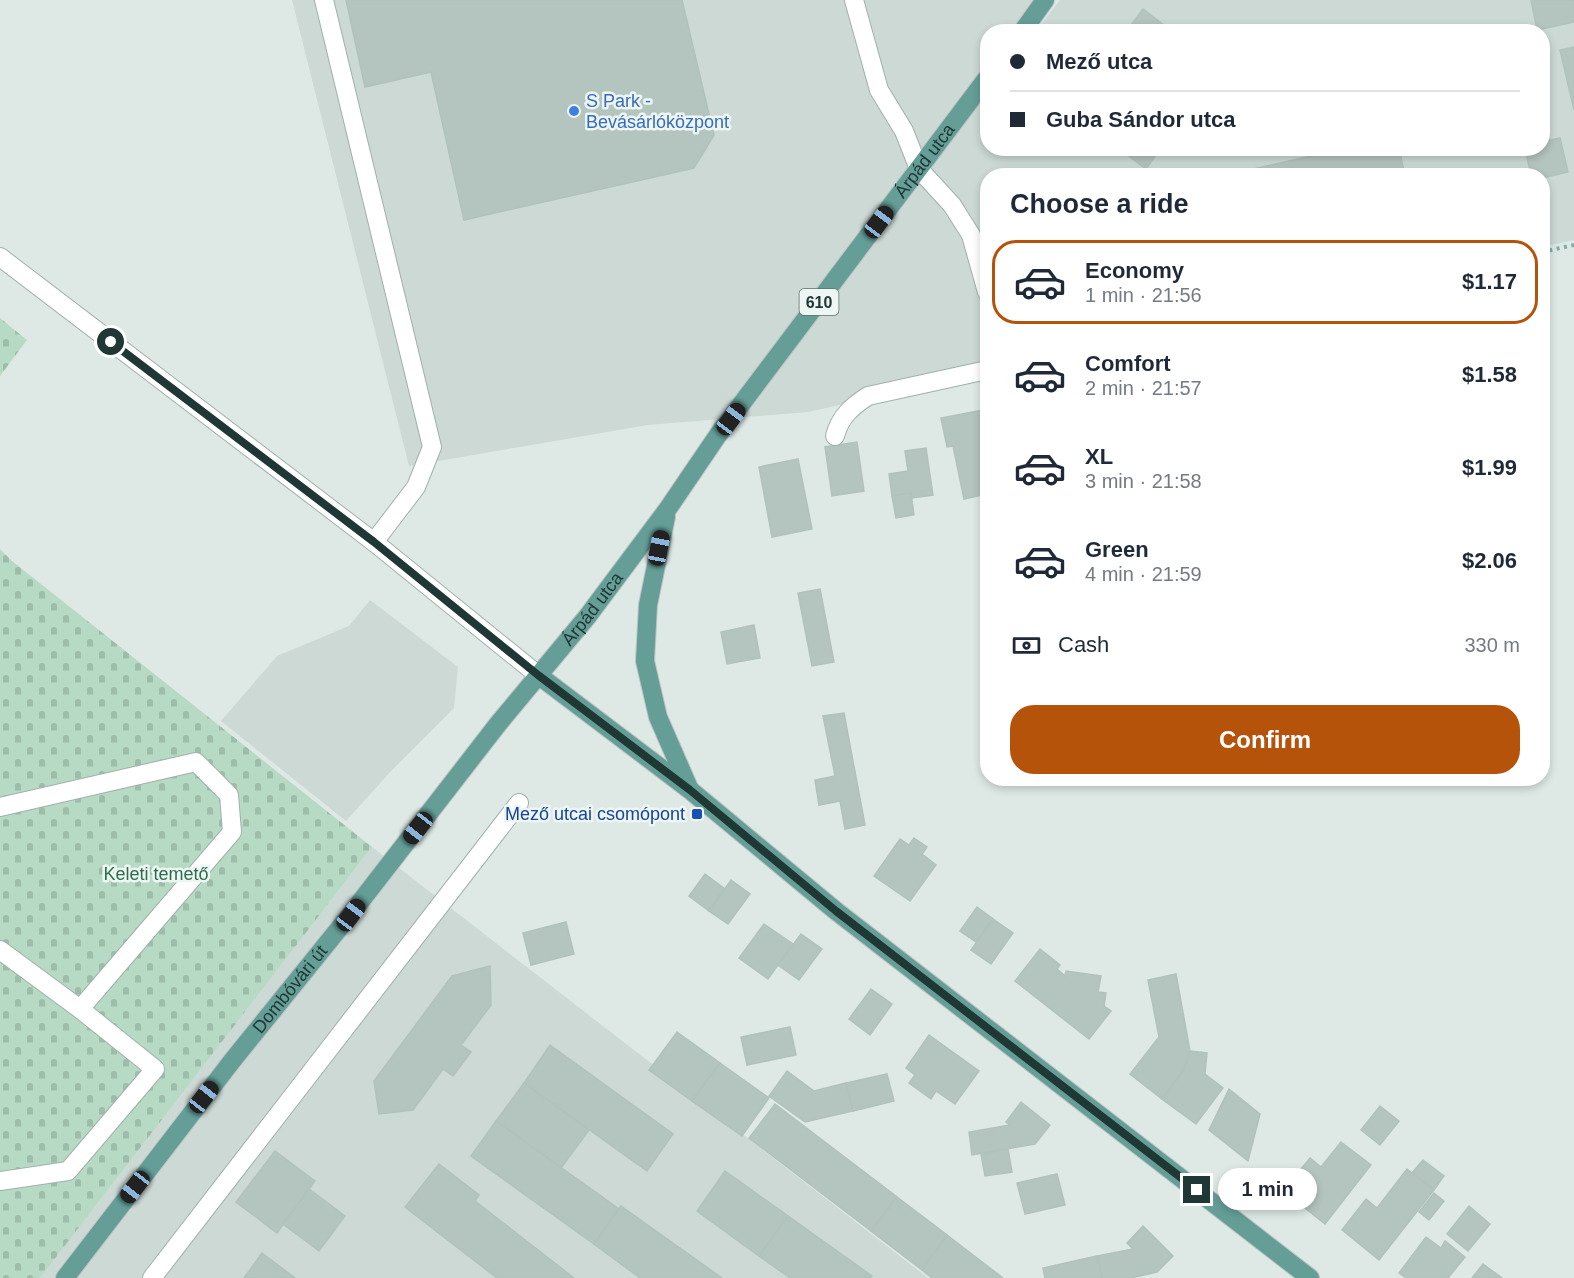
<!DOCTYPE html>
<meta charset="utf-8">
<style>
:root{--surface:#fff;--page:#f6f6f7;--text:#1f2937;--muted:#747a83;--line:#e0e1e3;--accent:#b45309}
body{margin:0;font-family:Helvetica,sans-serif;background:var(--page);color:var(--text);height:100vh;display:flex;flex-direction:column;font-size:22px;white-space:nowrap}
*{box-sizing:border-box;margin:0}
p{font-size:20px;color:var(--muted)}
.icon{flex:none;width:33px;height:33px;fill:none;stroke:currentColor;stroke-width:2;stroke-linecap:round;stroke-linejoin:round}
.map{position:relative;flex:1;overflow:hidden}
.details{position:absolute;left:980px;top:168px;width:570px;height:618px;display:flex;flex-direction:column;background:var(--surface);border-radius:24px;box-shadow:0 3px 9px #0003}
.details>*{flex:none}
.hud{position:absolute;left:980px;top:24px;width:570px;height:132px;border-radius:24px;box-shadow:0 3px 9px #0003;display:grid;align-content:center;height:132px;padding:0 30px;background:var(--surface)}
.end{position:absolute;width:27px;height:27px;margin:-14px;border:8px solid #203835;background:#fff;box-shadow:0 0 0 3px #fff}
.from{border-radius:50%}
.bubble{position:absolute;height:42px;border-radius:21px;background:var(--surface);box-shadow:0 3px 9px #0003;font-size:20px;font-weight:700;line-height:42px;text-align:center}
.car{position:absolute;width:18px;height:36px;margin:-18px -9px;border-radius:8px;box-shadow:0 0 4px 2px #0007;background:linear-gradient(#222 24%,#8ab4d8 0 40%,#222 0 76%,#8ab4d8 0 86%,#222 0)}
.hud b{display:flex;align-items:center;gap:21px;height:57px;font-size:22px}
.hud b+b{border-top:2px solid var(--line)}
.hud i{width:15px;height:15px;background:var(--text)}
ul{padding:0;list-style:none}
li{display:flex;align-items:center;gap:18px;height:84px;margin:0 12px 9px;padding:0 18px;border:3px solid transparent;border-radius:24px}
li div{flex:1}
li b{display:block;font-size:22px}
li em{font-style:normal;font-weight:700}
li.active{border-color:var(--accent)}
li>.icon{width:54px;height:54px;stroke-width:1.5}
h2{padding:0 30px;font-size:27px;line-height:72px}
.pay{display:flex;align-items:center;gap:15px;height:66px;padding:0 30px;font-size:22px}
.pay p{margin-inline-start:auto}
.primary-button{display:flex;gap:12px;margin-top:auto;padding:12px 30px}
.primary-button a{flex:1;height:69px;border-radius:24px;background:var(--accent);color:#fff;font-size:24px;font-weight:700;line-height:69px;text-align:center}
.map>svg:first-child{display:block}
</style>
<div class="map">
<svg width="1574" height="1278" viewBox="0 0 1574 1278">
<defs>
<pattern id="cemetery-stones" width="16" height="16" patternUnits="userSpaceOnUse" patternTransform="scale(1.5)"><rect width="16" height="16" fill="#b7dac5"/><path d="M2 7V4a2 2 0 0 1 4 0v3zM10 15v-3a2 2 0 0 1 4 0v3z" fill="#9dbcaa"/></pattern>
</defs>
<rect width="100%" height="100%" fill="#dee9e6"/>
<g fill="#ccd9d5">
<path d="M292 0H1052L1028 31 987 32V85L961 128 987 94V148H1542V32L1036 31 1060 0H1574V240L1542 247V176H987V372L808 412 648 425 409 466Z"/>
<path d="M370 600 458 667 454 708 392 770 346 821 221 721 277 656 349 626Z"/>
<path d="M372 847 928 1278H40Z"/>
</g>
<g fill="url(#cemetery-stones)">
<path d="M0 318 27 340 0 376Z"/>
<path d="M0 549 12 561 372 847 40 1278H0Z"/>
</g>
<g fill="#b4c4bf" stroke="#b1c2bd" stroke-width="1.5">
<path d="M346 0H682L714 135 694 168 464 220 431 72 365 87Z"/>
<path d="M1531 0H1574V22L1537 30Z"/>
<path d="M1143 9 1173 32H1126Z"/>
<path d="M1574 47V110L1560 50Z"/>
<path d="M1560 138 1568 172 1542 178V176H1531L1525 148H1542V142Z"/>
<path d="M1118 148H1161L1146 169Z"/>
<path d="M1346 148H1399L1405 176H1223Z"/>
<path d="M982 410 987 431V439L982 440 987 464V494L964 499 953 446 947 447 941 418Z"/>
<path d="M857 442 864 491 832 496 825 447Z"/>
<path d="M926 448 933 495 912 498 911 493 892 496 889 474 908 471 905 451Z"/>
<path d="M798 459 812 529 772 537 759 467Z"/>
<path d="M911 493 914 515 896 518 892 496Z"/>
<path d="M820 589 834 662 812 666 798 593Z"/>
<path d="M754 625 760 658 727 664 721 632Z"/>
<path d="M844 713 865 825 845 829 840 801 819 805 815 780 835 776 823 716Z"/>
<path d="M914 838 927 847 922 854 936 865 910 901 874 876 900 839 909 845Z"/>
<path d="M705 874 725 889 709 911 689 896Z"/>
<path d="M731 880 750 894 728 924 709 911Z"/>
<path d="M977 907 993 919 976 942 960 931Z"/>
<path d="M993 919 1013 933 991 964 971 950Z"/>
<path d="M566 922 574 954 531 965 523 933Z"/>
<path d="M764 924 793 944 768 979 739 958Z"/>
<path d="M801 934 822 949 799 980 778 965Z"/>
<path d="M1040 949 1060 965 1057 969 1065 976 1066 971 1101 976 1098 992 1106 993 1104 1006 1111 1011 1089 1039 1015 981Z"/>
<path d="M490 966 491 1005 461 1045 471 1052 453 1076 443 1069 413 1110 379 1114 374 1081 452 976Z"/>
<path d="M1176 974 1190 1051 1184 1070 1162 1099 1130 1074 1159 1037 1148 980Z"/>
<path d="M871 989 892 1004 870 1035 849 1019Z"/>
<path d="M790 1027 796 1055 747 1065 741 1037Z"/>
<path d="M677 1032 720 1063 692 1101 649 1070Z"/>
<path d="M929 1035 979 1071 955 1104 936 1091 931 1099 909 1083 915 1075 906 1068Z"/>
<path d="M550 1045 673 1134 647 1171 524 1083Z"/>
<path d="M1190 1051 1207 1053 1205 1074 1223 1088 1196 1124 1162 1099 1184 1070Z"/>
<path d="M720 1063 769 1098 742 1136 692 1101Z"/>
<path d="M787 1071 814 1091 846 1083 853 1111 805 1122 769 1096Z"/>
<path d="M887 1074 894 1101 853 1111 846 1083Z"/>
<path d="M524 1083 589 1130 561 1168 496 1121Z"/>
<path d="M1229 1089 1260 1114 1248 1161 1209 1130Z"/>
<path d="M1021 1102 1050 1125 1035 1144 972 1155 969 1132 1010 1125 1006 1122Z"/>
<path d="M775 1104 897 1197 871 1231 749 1138Z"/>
<path d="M1380 1106 1399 1121 1380 1145 1361 1130Z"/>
<path d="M496 1121 619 1209 594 1244 471 1156Z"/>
<path d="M1341 1142 1371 1165 1325 1224 1283 1191 1310 1158 1321 1167Z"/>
<path d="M1008 1149 1012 1172 985 1176 981 1154Z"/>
<path d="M275 1151 315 1181 277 1233 236 1202Z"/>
<path d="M1423 1160 1444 1176 1434 1190 1412 1173Z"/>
<path d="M439 1164 479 1195 475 1201 574 1278H497L405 1207Z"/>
<path d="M1407 1169 1434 1190 1379 1260 1342 1230 1366 1199 1377 1208Z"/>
<path d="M725 1171 788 1216 759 1256 697 1211Z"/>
<path d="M1057 1174 1065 1205 1025 1214 1017 1183Z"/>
<path d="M309 1189 345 1216 319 1251 283 1224Z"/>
<path d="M1434 1193 1444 1201 1429 1220 1419 1212Z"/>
<path d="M897 1197 947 1235 922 1270 871 1231Z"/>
<path d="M621 1206 722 1278H640L594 1244Z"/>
<path d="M1469 1206 1490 1224 1468 1251 1447 1234Z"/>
<path d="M788 1216 872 1276 870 1278H790L759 1256Z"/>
<path d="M1143 1226 1173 1256 1157 1272 1131 1278H1102L1097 1256 1133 1249 1127 1243Z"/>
<path d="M947 1235 1003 1278H932L922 1270Z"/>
<path d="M1426 1237 1441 1248 1445 1241 1465 1257 1448 1278H1406L1399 1273Z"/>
<path d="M262 1253 295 1278H244Z"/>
<path d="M1097 1256 1102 1278H1045L1043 1268Z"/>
<path d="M1483 1264 1502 1278H1472Z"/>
</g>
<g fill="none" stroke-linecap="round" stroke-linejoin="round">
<defs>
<g id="minor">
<path d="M324 0 432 447 416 487 374 542"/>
<path d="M854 0 879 90 904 131 919 169 952 205 971 235 987 292"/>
<path d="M0 257 374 542 538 675"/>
<path d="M835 436C840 417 851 407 868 396L987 370"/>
<path d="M0 807 196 762 229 795 232 832 80 1009 155 1069 68 1171 0 1181"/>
<path d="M0 950 80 1009"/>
<path d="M152 1278 519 803"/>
</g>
<g id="major">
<path d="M1022 32 1045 0"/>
<path d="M666 517 648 605 645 661 658 717 689 788"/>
<path d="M538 675 690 790 836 911 1310 1278"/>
<path id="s1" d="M65 1278 232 1061 350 915 498 724 587 617 667 510 718 435 987 78"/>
</g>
</defs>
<use href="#minor" stroke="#a1b0ad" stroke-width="20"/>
<use href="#major" stroke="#bcc3c2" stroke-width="20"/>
<path stroke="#7faca4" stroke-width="4" stroke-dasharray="3 4.5" stroke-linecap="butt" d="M1542 252 1574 245"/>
<use href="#minor" stroke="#fff" stroke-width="18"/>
<use href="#major" stroke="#649e97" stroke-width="18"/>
</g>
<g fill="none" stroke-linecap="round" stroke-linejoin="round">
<path stroke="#203835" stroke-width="8" d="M111 342 374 542 538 675 690 790 836 911 1197 1190"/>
</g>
<circle fill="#3f7fe0" stroke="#eef6f3" stroke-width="2" cx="574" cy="111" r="6"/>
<rect fill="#1a4fb4" stroke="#eef6f3" stroke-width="2" x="691" y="808" width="12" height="12" rx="3"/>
<g text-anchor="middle" stroke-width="5" stroke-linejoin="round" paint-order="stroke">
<rect fill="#eef6f3" stroke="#5e716e" stroke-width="1.5" x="799.5" y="289" width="39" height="26" rx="4.5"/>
<g font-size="16" font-weight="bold" fill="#203835">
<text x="819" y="308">610</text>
</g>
<g font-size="18" fill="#366cbe" stroke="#eef6f3" text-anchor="start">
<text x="586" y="107">S Park -<tspan x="586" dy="21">Bevásárlóközpont</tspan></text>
</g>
<g font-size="18" fill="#203835" stroke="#eef6f3">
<text dy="6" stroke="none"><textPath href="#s1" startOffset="1410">Árpád utca</textPath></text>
<text dy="6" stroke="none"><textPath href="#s1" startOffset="852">Árpád utca</textPath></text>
<text dy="6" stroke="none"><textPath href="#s1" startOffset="366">Dombóvári út</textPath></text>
</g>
<g font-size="18" fill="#164399" stroke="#eef6f3" text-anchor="end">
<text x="685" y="820">Mező utcai csomópont</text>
</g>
<g font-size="18" fill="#2c6d4e" stroke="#eef6f3">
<text x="156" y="880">Keleti temető</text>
</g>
</g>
</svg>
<i class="end from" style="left:111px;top:342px"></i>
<i class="end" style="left:1197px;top:1190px"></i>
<div class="bubble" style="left:1218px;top:1168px;width:99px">1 min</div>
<i class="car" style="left:879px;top:222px;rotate:37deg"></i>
<i class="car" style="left:731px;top:419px;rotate:37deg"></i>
<i class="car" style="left:659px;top:548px;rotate:11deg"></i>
<i class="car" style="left:418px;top:828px;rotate:218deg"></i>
<i class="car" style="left:351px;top:915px;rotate:37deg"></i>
<i class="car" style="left:204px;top:1097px;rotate:38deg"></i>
<i class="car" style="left:135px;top:1187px;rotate:218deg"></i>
<div class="hud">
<b><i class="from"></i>Mező utca</b>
<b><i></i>Guba Sándor utca</b>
</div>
<section class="details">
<h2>Choose a ride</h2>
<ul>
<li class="active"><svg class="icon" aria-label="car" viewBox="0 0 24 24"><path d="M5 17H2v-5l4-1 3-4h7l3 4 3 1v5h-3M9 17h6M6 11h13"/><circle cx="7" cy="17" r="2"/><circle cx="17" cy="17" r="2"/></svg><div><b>Economy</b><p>1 min · 21:56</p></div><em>$1.17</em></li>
<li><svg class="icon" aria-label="car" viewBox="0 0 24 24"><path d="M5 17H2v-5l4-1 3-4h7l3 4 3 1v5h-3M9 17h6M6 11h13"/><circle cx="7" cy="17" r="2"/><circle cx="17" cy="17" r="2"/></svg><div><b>Comfort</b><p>2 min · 21:57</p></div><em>$1.58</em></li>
<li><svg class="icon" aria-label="car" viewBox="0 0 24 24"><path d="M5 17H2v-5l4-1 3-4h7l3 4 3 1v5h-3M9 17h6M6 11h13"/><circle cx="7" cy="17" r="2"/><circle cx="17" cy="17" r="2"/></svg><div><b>XL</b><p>3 min · 21:58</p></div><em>$1.99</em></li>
<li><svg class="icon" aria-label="car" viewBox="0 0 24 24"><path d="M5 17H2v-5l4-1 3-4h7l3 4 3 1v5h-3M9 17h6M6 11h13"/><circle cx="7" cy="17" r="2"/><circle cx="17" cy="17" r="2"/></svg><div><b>Green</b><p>4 min · 21:59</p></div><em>$2.06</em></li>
</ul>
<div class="pay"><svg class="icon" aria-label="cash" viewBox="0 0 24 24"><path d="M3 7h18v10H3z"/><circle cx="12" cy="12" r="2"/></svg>Cash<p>330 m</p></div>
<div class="primary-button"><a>Confirm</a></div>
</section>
</div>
